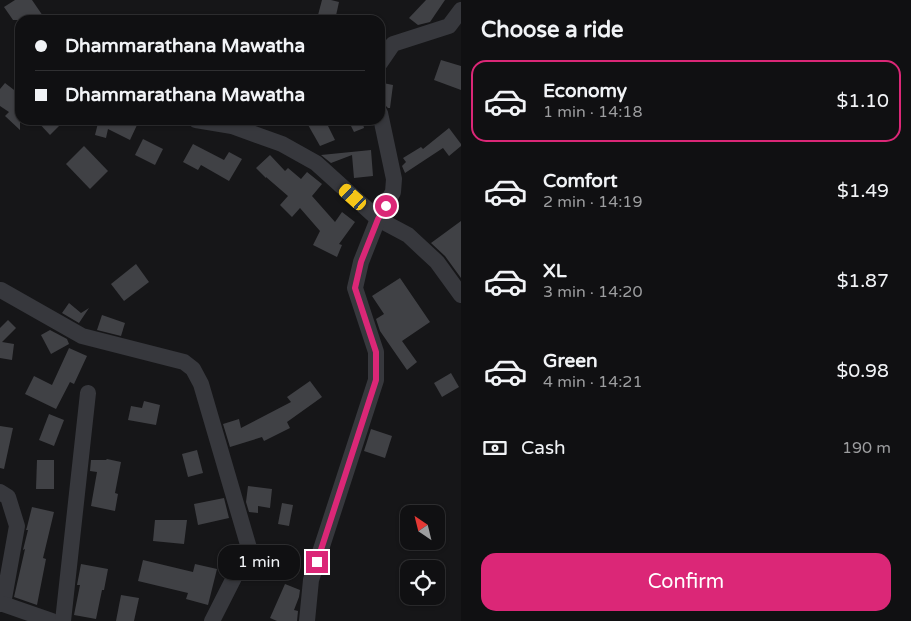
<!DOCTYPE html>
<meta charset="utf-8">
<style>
:root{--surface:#101012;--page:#19191b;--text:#f1f3f6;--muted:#9c9d9f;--line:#303032;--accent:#db2777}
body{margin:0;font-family:"Varela Round",sans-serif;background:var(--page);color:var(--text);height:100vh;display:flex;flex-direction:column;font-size:19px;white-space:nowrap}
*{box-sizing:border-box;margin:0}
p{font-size:16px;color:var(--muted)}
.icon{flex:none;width:28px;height:28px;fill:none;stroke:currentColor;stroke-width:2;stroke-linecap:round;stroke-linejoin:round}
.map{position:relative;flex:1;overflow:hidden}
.panel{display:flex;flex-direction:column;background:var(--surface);width:450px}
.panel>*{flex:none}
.banner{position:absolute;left:15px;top:15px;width:370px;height:110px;border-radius:15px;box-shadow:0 1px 4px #0004,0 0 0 1px var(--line);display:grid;align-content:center;height:110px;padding:0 20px;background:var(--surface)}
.needle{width:32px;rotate:325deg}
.controls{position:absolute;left:400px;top:505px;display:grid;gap:10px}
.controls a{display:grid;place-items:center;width:45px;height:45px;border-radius:10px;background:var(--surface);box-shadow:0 1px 4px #0004,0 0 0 1px var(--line);font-size:25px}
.end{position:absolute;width:22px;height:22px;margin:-11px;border:6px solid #db2777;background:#fff;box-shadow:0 0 0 2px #fff}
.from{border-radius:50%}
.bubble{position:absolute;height:35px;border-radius:15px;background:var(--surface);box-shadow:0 1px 4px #0004,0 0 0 1px var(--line);font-size:16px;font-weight:600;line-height:35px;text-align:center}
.car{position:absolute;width:15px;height:30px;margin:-15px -8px;border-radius:6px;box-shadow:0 0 4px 1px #0007;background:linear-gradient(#f5c518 24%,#345 0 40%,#f5c518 0 76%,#345 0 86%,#f5c518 0)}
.banner b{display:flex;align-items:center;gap:18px;height:48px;font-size:19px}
.banner b+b{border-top:1px solid var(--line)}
.banner i{width:12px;height:12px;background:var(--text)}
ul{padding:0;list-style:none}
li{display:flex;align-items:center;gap:15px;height:82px;margin:0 10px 8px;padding:0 10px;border:2px solid transparent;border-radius:15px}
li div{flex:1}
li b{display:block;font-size:19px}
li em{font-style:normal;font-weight:600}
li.current{border-color:var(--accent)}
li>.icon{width:45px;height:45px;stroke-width:1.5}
h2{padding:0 20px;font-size:22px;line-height:60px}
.pay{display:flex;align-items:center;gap:12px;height:55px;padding:0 20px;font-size:19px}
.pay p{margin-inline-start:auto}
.button{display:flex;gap:10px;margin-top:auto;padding:10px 20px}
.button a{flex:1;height:58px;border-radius:15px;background:var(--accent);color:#fff;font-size:20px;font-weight:600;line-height:58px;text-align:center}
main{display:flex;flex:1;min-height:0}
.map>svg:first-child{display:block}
</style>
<main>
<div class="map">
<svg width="461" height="621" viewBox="0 0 461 621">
<rect width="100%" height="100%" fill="#161618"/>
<g fill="#404145">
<path d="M15 0H32L43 16 36 20H13L4 7Z"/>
<path d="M322 0H331L339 2 335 20 318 15Z"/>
<path d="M426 0H445L430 22 418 25 409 18Z"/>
<path d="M441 60 461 66V90L434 80Z"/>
<path d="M5 83 18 93 14 99 18 103 20 101V130L5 116 9 112 0 106V89Z"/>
<path d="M383 83 393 85 390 108H388L384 104 381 103Z"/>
<path d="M36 120H65L50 135Z"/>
<path d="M91 120H127L137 125 130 140 108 129 106 138 95 135 98 123Z"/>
<path d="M313 120H325L335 140 320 146 307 123Z"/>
<path d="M348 120H362L364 128 354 132Z"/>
<path d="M449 128 461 144V146L449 156 443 148 405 173 402 166 406 162 403 158 421 147 423 149Z"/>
<path d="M143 139 163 149 155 165 135 155Z"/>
<path d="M193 144 224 160 229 152 242 159 229 181 201 165 198 170 183 162Z"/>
<path d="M84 146 108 171 90 189 66 164Z"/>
<path d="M371 150 373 176 354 178 352 155 331 163 321 155Z"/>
<path d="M270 155 285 171 288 168 301 179 307 172 322 184 312 196 335 222 342 212 355 222 339 244 342 245 337 257 313 245 320 231 300 208 292 217 280 205 288 196 266 177V178L256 168Z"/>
<path d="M461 221V278L445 256 431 243Z"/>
<path d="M136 264 149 282 124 301 111 284Z"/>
<path d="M400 278 430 322 402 341 417 362 407 370 380 331 376 319 384 314 372 296Z"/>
<path d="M69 303 81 313 89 308 79 323 62 313Z"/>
<path d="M102 315 125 323 121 336 97 330Z"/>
<path d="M8 320 16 328 2 342 14 344 12 360 0 358V328Z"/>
<path d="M50 330 67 339 69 344 51 354 41 335Z"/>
<path d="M69 348 87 356 74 384 70 382 56 409 25 394 34 376 52 385Z"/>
<path d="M451 373 459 387 442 397 434 383Z"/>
<path d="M310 381 322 397 287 422 290 428 264 441 262 437 230 447 223 424 239 419 241 428 291 402 287 397Z"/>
<path d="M144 401 160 405 156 425 128 420 131 406 142 408Z"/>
<path d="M49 414 64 420 54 446 39 440Z"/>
<path d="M0 426 13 428 4 469 0 468Z"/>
<path d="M371 429 392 436 385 458 364 451Z"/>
<path d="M197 450 203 473 188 477 182 454Z"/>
<path d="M107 459 121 462 115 493 118 494 115 511 91 506 97 472 90 471 91 460H106Z"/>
<path d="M37 460H54V489H36Z"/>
<path d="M248 486 272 489 270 508 258 506V513L249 512 246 502Z"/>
<path d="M224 498 229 518 198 525 194 504Z"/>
<path d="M282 503 293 505 289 526 278 524Z"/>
<path d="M32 507 54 512 43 558 46 559 37 605 14 597 25 549 23 550 28 530H26L27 527Z"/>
<path d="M155 520H187L184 544 153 541Z"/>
<path d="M143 560 193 572 195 564 217 569 208 605 186 599 188 593 138 581Z"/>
<path d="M81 564 108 569 104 590H102L96 619 74 615 80 585H77Z"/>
<path d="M285 584 300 590 299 597 294 610 298 611 297 621H277L270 618Z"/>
<path d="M121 595 139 598 134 621H116Z"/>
</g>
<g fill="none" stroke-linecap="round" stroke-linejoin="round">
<g stroke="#37383d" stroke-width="16">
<path d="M380 63 393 44 449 26 461 10"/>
<path d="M196 120 232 126 282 144 316 163 378 219 408 235 437 262 461 295"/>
<path d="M1 290 82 336 184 362 193 369 201 384 249 548 212 621"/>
<path d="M0 492 8 497 17 526 3 604"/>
<path d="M0 604H3L52 621"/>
<path d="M63 621 88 393"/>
<path d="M307 621 311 580 376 380V352L355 288 361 262 378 219 393 192 394 179 380 113"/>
</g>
</g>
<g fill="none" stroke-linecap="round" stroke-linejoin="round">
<path stroke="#db2777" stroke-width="6" d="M317 562 376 380V352L355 288 361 262 378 219 386 206"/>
</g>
</svg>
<div class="controls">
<a><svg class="needle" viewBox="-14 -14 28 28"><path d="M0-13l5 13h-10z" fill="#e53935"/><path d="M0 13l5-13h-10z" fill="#9c9d9f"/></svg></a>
<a><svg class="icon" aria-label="locate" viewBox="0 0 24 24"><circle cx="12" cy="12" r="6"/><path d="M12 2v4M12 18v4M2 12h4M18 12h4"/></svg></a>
</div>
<i class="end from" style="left:386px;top:206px"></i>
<i class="end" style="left:317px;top:562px"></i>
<div class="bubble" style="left:218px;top:545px;width:82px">1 min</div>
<i class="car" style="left:353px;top:197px;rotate:312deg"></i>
<div class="banner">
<b><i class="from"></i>Dhammarathana Mawatha</b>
<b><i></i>Dhammarathana Mawatha</b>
</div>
</div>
<section class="panel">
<h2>Choose a ride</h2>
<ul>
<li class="current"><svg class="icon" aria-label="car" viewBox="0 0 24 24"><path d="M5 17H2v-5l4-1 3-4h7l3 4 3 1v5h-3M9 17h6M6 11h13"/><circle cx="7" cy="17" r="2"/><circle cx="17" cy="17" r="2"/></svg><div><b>Economy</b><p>1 min · 14:18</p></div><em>$1.10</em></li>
<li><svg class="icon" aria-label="car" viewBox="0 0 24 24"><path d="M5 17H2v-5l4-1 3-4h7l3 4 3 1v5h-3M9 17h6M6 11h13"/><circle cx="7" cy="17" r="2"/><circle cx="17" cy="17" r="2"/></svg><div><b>Comfort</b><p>2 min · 14:19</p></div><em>$1.49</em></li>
<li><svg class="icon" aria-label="car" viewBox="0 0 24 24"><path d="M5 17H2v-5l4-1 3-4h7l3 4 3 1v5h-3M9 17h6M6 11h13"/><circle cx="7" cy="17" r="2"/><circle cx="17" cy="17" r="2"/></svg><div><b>XL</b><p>3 min · 14:20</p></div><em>$1.87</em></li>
<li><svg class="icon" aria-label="car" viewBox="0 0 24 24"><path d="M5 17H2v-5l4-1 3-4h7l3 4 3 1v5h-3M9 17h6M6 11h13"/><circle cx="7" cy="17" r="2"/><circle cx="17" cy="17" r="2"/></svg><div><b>Green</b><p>4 min · 14:21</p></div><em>$0.98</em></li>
</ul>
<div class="pay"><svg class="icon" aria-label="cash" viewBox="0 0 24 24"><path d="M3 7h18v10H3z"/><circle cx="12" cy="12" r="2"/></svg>Cash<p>190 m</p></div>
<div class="button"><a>Confirm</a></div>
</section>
</main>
